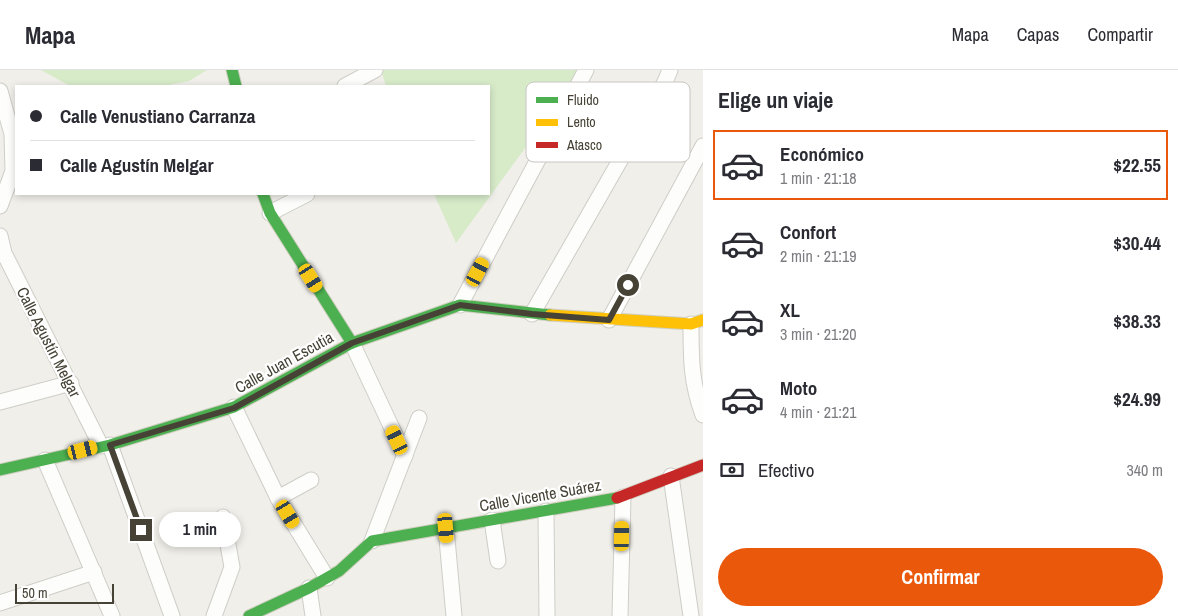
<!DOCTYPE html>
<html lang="es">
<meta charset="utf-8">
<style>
:root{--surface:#fff;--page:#f2f2f3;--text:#2b2b33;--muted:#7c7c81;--line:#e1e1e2;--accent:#ea580c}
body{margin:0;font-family:"Archivo Narrow",sans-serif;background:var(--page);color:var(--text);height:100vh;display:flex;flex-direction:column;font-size:19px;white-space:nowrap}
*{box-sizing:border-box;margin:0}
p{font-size:16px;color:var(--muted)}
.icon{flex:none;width:28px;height:28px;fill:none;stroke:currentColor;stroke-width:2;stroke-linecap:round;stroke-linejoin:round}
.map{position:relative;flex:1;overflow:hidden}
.details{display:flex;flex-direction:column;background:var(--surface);width:475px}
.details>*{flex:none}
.hud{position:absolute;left:15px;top:15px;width:475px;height:110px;border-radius:0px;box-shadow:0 2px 8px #0003;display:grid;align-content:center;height:110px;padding:0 15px;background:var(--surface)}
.scale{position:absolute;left:15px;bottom:12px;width:99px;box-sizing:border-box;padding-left:5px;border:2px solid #464235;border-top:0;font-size:14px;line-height:18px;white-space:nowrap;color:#464235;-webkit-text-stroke:4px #fff;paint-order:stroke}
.end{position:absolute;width:22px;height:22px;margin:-11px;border:6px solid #464235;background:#fff;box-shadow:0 0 0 2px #fff}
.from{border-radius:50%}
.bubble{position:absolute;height:35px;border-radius:18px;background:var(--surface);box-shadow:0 2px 8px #0003;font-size:16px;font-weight:700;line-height:35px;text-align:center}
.car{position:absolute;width:15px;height:30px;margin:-15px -8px;border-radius:6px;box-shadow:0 0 4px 1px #0007;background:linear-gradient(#f5c518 24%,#345 0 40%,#f5c518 0 76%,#345 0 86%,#f5c518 0)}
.hud b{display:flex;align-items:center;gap:18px;height:48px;font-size:19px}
.hud b+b{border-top:1px solid var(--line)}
.hud i{width:12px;height:12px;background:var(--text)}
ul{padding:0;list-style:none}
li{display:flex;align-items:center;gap:15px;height:70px;margin:0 10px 8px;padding:0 5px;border:2px solid transparent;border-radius:0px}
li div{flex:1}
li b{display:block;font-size:19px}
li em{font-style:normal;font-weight:700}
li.active{border-color:var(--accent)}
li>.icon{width:45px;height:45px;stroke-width:1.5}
h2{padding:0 15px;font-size:22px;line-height:60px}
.pay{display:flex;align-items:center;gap:12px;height:55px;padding:0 15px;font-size:19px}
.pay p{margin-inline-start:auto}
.action{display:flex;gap:10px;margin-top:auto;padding:10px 15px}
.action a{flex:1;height:58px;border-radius:30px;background:var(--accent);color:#fff;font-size:20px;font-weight:700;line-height:58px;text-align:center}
header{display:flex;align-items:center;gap:30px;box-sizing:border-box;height:70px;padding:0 25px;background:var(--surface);border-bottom:1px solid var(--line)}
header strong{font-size:24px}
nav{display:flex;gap:28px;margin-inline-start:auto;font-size:18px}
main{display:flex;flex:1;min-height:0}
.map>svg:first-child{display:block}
</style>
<header>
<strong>Mapa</strong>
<nav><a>Mapa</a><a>Capas</a><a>Compartir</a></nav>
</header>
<main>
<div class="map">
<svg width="703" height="546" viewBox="0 0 703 546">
<rect width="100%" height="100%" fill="#f0efe9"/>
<g fill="#d7ebc9">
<path d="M41 0H207L189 11 164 16H70Z"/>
<path d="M381 0H582L456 173 434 124H489V16H386Z"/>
</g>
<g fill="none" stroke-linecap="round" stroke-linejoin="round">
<defs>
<g id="street">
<path d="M345 16 375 0"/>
<path d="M0 21 12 64 13 101 0 136"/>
<path d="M270 143 307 124"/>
<path d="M0 166 4 183 101 376"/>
<path d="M460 235 586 0"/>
<path d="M532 244 665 12 670 0"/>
<path d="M609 250 703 76"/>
<path d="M691 254C691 288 691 313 703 345"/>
<path d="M352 273 405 386"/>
<path d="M0 332 71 313"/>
<path d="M234 337 278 428 327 508"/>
<path d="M110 375 172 546"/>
<path d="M45 390 112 546"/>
<path d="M671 406 691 546"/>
<path d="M278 428 311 410"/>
<path d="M546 441 547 546"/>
<path d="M492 450 498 491"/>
<path d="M446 458 454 546"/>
<path d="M372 471 419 348"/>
<path d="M309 518 313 546"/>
<path d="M0 533 94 502"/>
<path d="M214 546 232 497 223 447"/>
<path d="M620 546 623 427"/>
</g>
<g id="fast">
<path d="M232 0 236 16"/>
<path d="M263 124 270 143 352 273"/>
<path d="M0 400 110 375 234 337 352 273 460 235 550 245"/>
<path d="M249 546 309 518 339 501 372 471 617 428"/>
</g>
<path id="slow" d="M550 245 691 254 703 250"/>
<path id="jam" d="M617 428 703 395"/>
</defs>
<use href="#street" stroke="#cecdc7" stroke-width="17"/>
<use href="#fast" stroke="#cfcec0" stroke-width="13"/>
<use href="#slow" stroke="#cfcec0" stroke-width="13"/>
<use href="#jam" stroke="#cfcec0" stroke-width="13"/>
<use href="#street" stroke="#fdfdfc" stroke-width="15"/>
<use href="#fast" stroke="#4caf50" stroke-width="11"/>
<use href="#slow" stroke="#ffc107" stroke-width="11"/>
<use href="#jam" stroke="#c62828" stroke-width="11"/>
</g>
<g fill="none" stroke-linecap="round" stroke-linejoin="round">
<path stroke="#464235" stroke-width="6" d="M141 460 110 375 234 338 352 273 460 235 532 244 609 250 628 215"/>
</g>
<g text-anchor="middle" stroke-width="4.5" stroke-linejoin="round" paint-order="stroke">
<g font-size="16" fill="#464235" stroke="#fff">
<text transform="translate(49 272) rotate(63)" y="6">Calle Agustín Melgar</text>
<text transform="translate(284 292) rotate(-29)" y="6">Calle Juan Escutia</text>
<text transform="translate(540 425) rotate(-10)" y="6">Calle Vicente Suárez</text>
</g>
</g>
<rect x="526" y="12" width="164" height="80" rx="8" fill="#fff" stroke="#c8c6c2" stroke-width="1"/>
<rect x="536" y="27" width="22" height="6" fill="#4caf50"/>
<rect x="536" y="49" width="22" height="7" fill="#ffc107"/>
<rect x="536" y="72" width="22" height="6" fill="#c62828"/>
<g font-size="14" fill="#464235">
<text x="567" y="35">Fluido</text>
<text x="567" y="57">Lento</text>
<text x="567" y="80">Atasco</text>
</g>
</svg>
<div class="scale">50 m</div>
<i class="end from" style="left:628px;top:215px"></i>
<i class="end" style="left:141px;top:460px"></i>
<div class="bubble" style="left:159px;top:442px;width:82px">1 min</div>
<i class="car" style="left:478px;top:202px;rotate:28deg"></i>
<i class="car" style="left:311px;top:208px;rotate:148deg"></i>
<i class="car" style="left:397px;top:370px;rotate:335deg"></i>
<i class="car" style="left:83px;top:380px;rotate:76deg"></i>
<i class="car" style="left:288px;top:444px;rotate:149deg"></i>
<i class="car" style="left:446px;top:458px;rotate:175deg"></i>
<i class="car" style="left:622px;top:466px;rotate:1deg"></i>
<div class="hud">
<b><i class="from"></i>Calle Venustiano Carranza</b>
<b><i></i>Calle Agustín Melgar</b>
</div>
</div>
<section class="details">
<h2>Elige un viaje</h2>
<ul>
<li class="active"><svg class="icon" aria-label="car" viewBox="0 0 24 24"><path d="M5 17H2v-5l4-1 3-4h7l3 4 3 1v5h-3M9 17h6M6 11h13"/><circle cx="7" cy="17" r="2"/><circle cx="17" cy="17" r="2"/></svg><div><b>Económico</b><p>1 min · 21:18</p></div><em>$22.55</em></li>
<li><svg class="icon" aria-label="car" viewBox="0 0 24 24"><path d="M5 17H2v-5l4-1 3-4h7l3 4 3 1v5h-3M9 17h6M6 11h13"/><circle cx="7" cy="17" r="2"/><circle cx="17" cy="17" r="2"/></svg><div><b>Confort</b><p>2 min · 21:19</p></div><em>$30.44</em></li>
<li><svg class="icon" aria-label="car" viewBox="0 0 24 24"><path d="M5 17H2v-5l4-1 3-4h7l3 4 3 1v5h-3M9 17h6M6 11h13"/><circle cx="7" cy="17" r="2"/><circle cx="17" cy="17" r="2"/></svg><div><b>XL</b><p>3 min · 21:20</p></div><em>$38.33</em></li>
<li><svg class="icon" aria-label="car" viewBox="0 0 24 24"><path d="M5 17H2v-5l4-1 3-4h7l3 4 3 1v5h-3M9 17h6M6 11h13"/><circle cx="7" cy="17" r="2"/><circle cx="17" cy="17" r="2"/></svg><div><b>Moto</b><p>4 min · 21:21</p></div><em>$24.99</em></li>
</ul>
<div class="pay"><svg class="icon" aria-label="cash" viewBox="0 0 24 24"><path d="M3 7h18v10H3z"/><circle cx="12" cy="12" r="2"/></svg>Efectivo<p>340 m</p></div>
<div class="action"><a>Confirmar</a></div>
</section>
</main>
